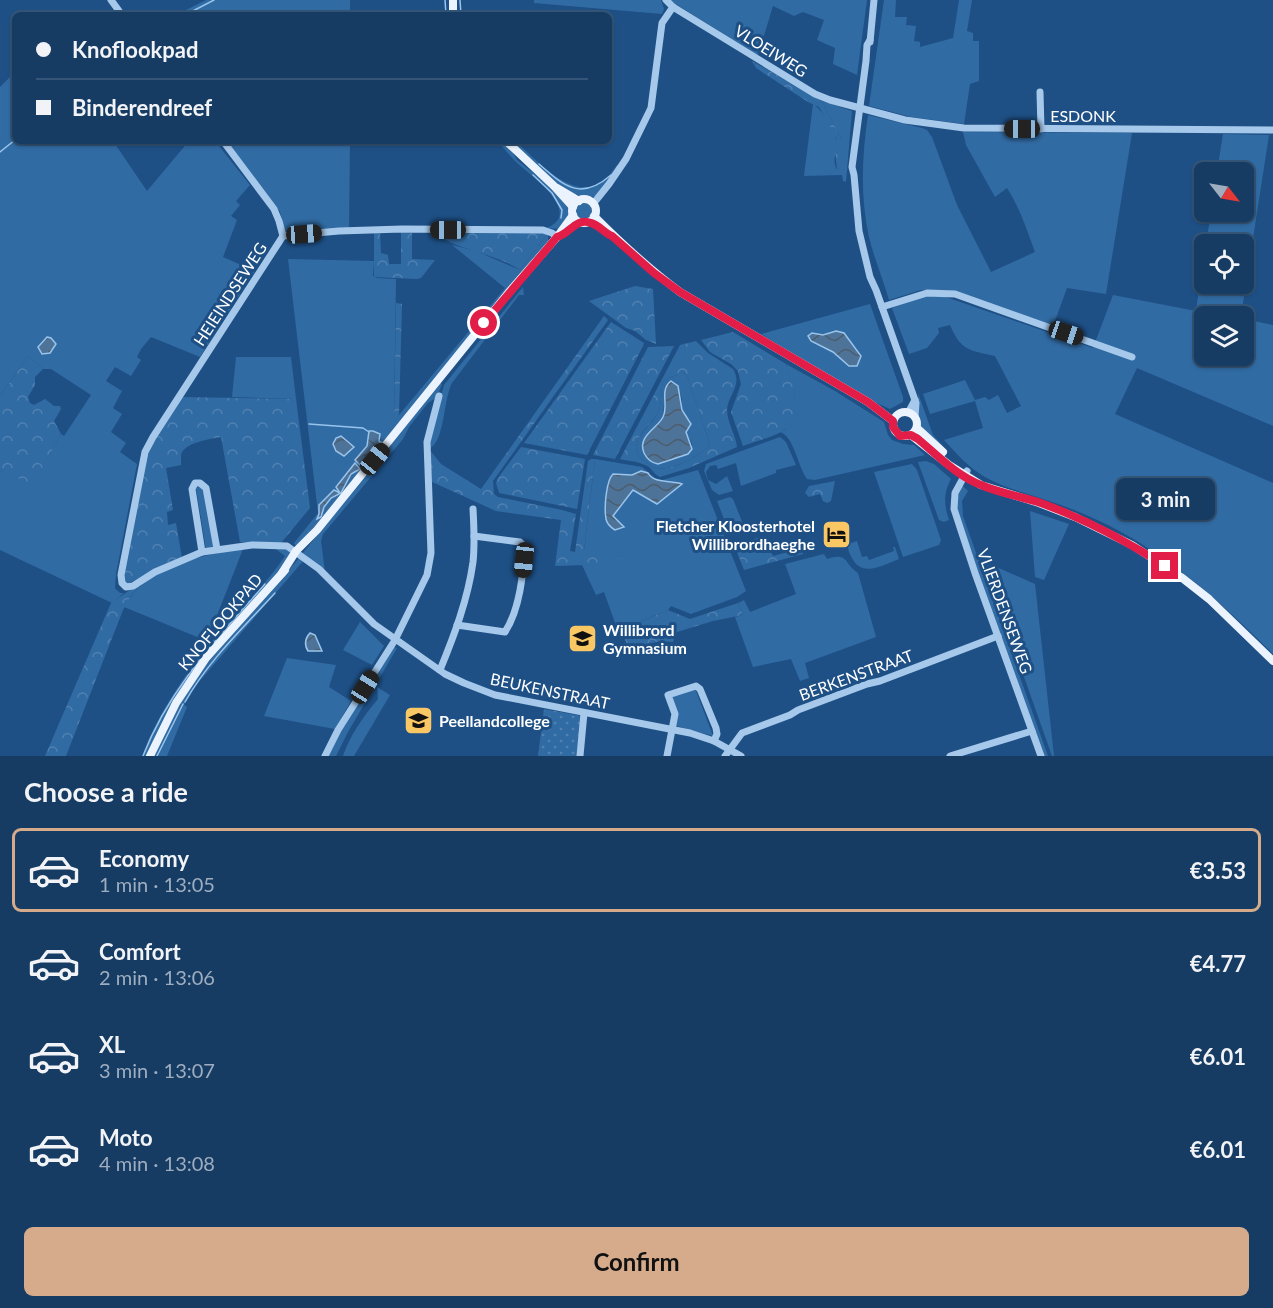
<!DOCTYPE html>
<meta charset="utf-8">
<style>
:root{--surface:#163c64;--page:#23476d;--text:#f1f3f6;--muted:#9eadbf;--line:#355678;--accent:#d6ab8b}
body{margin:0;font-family:Lato,sans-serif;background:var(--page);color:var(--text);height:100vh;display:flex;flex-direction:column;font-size:22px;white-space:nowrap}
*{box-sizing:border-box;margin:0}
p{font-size:20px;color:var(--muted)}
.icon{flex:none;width:33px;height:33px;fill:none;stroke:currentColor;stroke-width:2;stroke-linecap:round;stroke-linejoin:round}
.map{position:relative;height:756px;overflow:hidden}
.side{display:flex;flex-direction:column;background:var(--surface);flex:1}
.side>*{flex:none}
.hud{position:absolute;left:12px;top:12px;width:600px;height:132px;border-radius:9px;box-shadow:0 2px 4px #0004,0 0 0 2px var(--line);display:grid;align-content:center;height:132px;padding:0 24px;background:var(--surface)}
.needle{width:39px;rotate:121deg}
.controls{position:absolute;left:1194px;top:162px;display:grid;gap:12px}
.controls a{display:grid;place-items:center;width:60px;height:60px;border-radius:9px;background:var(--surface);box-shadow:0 2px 4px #0004,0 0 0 2px var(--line);font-size:30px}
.end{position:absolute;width:27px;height:27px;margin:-14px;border:8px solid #e11d48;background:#fff;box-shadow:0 0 0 3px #fff}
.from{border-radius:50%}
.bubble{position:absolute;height:42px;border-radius:9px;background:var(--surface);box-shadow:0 2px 4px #0004,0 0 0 2px var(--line);font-size:20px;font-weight:700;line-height:42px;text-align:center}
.car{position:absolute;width:18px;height:36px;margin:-18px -9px;border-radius:8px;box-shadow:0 0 4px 2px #0007;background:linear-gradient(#222 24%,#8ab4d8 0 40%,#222 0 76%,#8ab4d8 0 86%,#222 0)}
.hud b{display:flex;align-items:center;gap:21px;height:57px;font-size:22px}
.hud b+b{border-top:2px solid var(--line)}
.hud i{width:15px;height:15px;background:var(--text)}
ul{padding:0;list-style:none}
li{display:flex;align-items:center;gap:18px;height:84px;margin:0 12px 9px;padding:0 12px;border:3px solid transparent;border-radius:9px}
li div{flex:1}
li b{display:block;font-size:22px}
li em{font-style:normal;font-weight:700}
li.on{border-color:var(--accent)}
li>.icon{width:54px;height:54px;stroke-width:1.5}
h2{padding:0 24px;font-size:27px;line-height:72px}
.cta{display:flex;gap:12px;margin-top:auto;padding:12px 24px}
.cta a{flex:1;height:69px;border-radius:9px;background:var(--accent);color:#111;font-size:24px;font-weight:700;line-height:69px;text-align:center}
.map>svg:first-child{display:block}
</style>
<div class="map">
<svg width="1273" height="756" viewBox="0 0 1273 756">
<defs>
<pattern id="forest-crowns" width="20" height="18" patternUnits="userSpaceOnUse" patternTransform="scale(1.5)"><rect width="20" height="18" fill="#316ba3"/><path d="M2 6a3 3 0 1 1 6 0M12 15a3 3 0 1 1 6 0" fill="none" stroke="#5081b1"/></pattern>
<pattern id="park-dots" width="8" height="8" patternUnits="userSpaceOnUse" patternTransform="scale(1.5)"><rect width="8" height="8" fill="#316ba3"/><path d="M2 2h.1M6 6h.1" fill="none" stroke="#5081b1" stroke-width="1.8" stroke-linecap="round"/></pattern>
<pattern id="water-waves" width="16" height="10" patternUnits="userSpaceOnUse" patternTransform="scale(1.5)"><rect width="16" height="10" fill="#4e7399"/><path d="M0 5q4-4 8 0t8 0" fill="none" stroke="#4d5c6b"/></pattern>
</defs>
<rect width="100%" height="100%" fill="#1e5086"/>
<g fill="#316ba3" fill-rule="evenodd">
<path d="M206 0H350V15H176Z"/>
<path d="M534 0H661L664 9 662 14 534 3Z"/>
<path d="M669 0H867L857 75 833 64 835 48 817 40 824 20 803 12 794 16 773 6 758 55Z"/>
<path d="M884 0H896L895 17H907L906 25 916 26 914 41 920 42V47L953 38 959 0H972L967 31 973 33V41H979V81L970 84 964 124 911 117 869 106Z"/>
<path d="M15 72V141H113L147 191 189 141H215L250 185 236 201 240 205 231 216 237 220 223 257 255 271 200 357 151 337 141 349 137 357 141 360 131 376 115 367 106 381 122 391 113 408 122 414 111 432 126 443 120 452 137 464 116 574 115 588 120 593H124L112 603 0 550V470L33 484 61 434 64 436 91 395 51 369H43L28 356 0 396V87Z"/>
<path d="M822 101 852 111 846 182 843 181 842 175 804 176 813 104C820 107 836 132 837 141 838 152 831 158 837 170H842V140Z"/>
<path d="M868 115 922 128 927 130 932 137 957 205 991 272 1035 252C1027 230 1020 208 1007 188L995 197 966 145 963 132 1132 133 1106 294 1067 288 1053 326 945 290H921L889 300C883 279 874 258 869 237 860 196 862 156 868 115Z"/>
<path d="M1223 134 1269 135 1241 316H1204V356H1244V319L1273 325V426L1137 368 1115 414 1273 483V654C1223 604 1171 557 1108 525 1089 516 1069 507 1049 501 1027 493 1004 488 985 477 969 468 956 453 944 440L983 428 975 401 930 414 923 394 965 380 975 400 985 397 989 400 998 395 1007 413 1021 406 995 356C969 350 961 351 950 325L938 328 939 333 927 348 909 354 892 308 928 295 943 296 1093 348 1113 295 1196 311 1204 254V284H1244V244H1206L1211 212H1244V172H1217Z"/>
<path d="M226 141H350L349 229 285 232 280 212Z"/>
<path d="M497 141H502L513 153 517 160 551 187 570 209V216L558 229 547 228C584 212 530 175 516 162 510 156 504 148 497 141Z"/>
<path d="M510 141H515C544 167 585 216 617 165L619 167 596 196C569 205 529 158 510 141Z"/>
<circle cx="584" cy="211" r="8"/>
<path d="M548 233V241L297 548 294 543 318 513 288 259 374 261 373 276 377 278 396 279 394 421 505 288 452 245 476 251 520 270ZM373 431 380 434 381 442 372 448 361 466 355 460 367 446ZM355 463 360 467 351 474 340 491 336 487Z"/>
<path d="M523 287 524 295H519L452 383C443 400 445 442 429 449L432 428 444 385Z"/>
<path d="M870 304 903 397V402L890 409 870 400 761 334ZM831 332 844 333 847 340 857 350 849 366 833 352 816 342 812 333 823 335Z"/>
<path d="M236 357H291L296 399 232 397Z"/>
<path d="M786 364 835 391 884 422 888 435 892 440 903 444 914 445 925 455 815 480 807 479C798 467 794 436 780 432L785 430 795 398Z"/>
<path d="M682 372 687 375 710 444C703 455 669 472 656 468 651 467 647 463 644 461 640 458 637 454 636 449 636 434 651 426 657 414 663 404 660 392 663 381ZM669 382C672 385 678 390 680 393 685 404 677 409 690 420V426L686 432 692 444 691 451 688 454 658 464 650 460 646 436 663 417 665 389Z"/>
<path d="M440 383 442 384 437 397 428 403 409 427 403 439 323 534 321 541 325 572 302 554Z"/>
<path d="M918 393 933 435 944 447C933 438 917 429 918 413 918 406 919 400 918 393Z"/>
<path d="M780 437 786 442 796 465 776 470V473L741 486 736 463 718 469 716 465 710 466 706 472 708 480 716 484 727 476 733 491 719 495 712 490 704 471 706 464Z"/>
<path d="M595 459 642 467 655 478 662 480 698 470 746 591 737 597 691 614 671 606 668 610 618 631 604 592 596 595 582 565 622 557 584 551ZM641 471 656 480 676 482 633 490 613 516 624 527 615 530 610 527 606 520 622 474 632 475Z"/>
<path d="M926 461 934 464 951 479C943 494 944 505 949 520L944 522 939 520 918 462Z"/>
<path d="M912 464 917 470 941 540 939 545 903 557 874 472Z"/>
<path d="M203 485 214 548 206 550 196 488Z"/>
<path d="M962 485 968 491 962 501 963 516 1048 756H1043L959 519 956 501Z"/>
<path d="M730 497 733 499 743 524 728 529 717 501Z"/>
<path d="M1030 511 1069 524 1044 580 1035 577Z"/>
<path d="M857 541 862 557 867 556 869 560 894 551 893 547H895L899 559C883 565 862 578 852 558 849 553 848 550 848 544Z"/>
<path d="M273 547H283L293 552 275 576 208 653 147 756H142C157 716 181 680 208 646 233 615 263 589 285 556Z"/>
<path d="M243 549 207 641 124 607C147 565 200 555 243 549Z"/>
<path d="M824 554 827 559C849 552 843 563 858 573L876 637 805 663 809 678 800 681 791 659 753 667 735 617 743 615 738 603 744 600 750 612 796 594 785 564Z"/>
<path d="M300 557 304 560 198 683 184 705 187 707 167 756H153L172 715 203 668Z"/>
<path d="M983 561 1035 584 1054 756H1052Z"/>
<path d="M360 622 384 646 372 665 343 650Z"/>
<path d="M394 647 397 648 348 732 336 756H329L346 720Z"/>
<path d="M287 658 336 665 329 687 351 701 335 729 264 716Z"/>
<path d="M377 687 390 695 354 756H343C350 735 363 717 378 699Z"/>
<path d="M694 689 696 691 713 736 676 726 672 695Z"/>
</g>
<g fill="url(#forest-crowns)" fill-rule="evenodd">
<path d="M752 61 822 101 842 140V171L837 170 835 151 837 139 819 107 808 102 756 68Z"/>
<path d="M374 232H380L381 253 388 255 389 264H401V233H412V259L435 260 421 278 417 279 374 277Z"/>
<path d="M437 233H548L520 270C496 254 462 251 437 235Z"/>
<path d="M635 286 653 289 656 344 646 340 635 331 626 328 589 301Z"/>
<path d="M396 303 402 304 399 415 394 422Z"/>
<path d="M604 316 608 320 493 481 494 494 498 497 562 510 576 514 570 551 575 552 588 461 591 459H595L584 550 623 557 593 569 588 565 555 566 561 520 496 511 430 481 429 449 441 464 481 489Z"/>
<path d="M611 322 644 343 643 346 587 455 524 443Z"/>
<path d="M733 332 786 364C792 383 805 416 783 431 771 438 755 441 743 446L731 412 741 384 738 371 731 364 710 352 701 340Z"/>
<path d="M696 341 708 353 733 369C743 385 728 395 727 410 727 422 736 436 737 447L689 468 660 477C653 474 652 467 645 465 637 461 628 461 620 459L680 345ZM682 372 687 375 710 444C703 455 669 472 656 468 651 467 647 463 644 461 640 458 637 454 636 449 636 434 651 425 657 414 663 404 660 392 663 381Z"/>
<path d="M674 346 615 459 593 455 648 347Z"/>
<path d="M28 356 43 369 35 377V385L28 397 30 403 34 405 45 399 54 406H60L61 409 54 421 61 434 33 485 0 470V396Z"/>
<path d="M181 397 296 399 310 508 281 543 240 542 221 437C211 439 184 442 181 455 181 458 181 462 181 465L166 468 173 510 167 512 168 525 176 523 182 558 127 584 123 580 146 452Z"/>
<path d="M521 447 585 459 577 509 499 493 496 483 498 478Z"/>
<path d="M835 481 831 501 827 503 823 501 820 494 809 497 805 493 809 486Z"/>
<path d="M764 536 773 556 799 549 803 550V554L744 570 734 545Z"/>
<path d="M146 579 131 596 123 610 66 756H45L111 603Z"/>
<path d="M738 603 743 615 713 621 677 632 673 642 660 641 629 649 621 630 668 610 690 619Z"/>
</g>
<path fill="url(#park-dots)" d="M544 709 582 716 578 756H538Z"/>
<g fill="url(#water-waves)" stroke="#99c4ec" stroke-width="1.5">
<path d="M836 331 844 333 861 356 857 366H849L833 352 811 341 808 336 812 333 823 335Z"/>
<path d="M47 337 51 338 56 344 50 353 42 354 38 347Z"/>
<path d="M671 381 678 386 682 410 691 424 686 432 692 449 688 454 658 464C652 463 647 459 644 453 637 436 657 429 663 417 669 405 659 390 671 381Z"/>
<path d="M369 431H373L380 434 379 441 381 442 372 448 363 465 361 466 355 460 367 446Z"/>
<path d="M341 436 354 447 344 456 336 451 333 444 336 438Z"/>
<path d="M355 463 360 469 351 474 341 493 331 498 324 507 321 517 317 519 319 514V505L334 490 340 493 336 487Z"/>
<path d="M641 471 648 473C654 484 671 480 682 484L657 504 633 490 613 516 624 527 615 530C610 527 607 524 606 519 604 508 606 481 613 474L632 475Z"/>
<path d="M310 633 315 635 322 651H308C304 645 305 638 310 633Z"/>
</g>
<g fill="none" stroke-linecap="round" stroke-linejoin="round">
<g stroke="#99c4ec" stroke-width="1.5">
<path d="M445 0 446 15"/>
<path d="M460 0 461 15"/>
<path d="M185 15 214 0"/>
<path d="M0 152 15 140"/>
<path d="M539 164C565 187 581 201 611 175"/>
<path d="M533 175 552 193 562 210 561 218"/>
<path d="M309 424 363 428 369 432"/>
<path d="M185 702C208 661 244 627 275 593"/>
<path d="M143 756C169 688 218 638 265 584"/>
<path d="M157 756 183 704"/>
</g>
<g stroke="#a6c8ea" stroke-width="7">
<path d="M111 0 122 15"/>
<path d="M666 0 673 7 815 94 830 100 905 120 964 128 1273 130"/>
<path d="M870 40 867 45 866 61 852 167 854 175 859 231 870 277 876 290 916 403 915 417"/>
<path d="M870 42 874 0"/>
<path d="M1040 92 1041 129"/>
<path d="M223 141 274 209 279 221 283 236"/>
<path d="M593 204 609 184 626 159 651 108 662 23 673 7"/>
<path d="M283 236 153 437 145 452 121 575 122 583 126 587 133 586 155 572 202 552 252 545 287 546 319 569 374 624 445 674 464 683 495 695 690 733 714 741 741 756"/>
<path d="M283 236 339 231 402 229 543 230 552 233 557 237"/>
<path d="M882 307 927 293 955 294 1132 357"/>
<path d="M908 413 915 400"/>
<path d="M967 471 955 493 954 509 975 573 1041 756"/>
<path d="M202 552 192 489 195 483H200L206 488 217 549"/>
<path d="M457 625 505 632C520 609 523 574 525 547L520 542 474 536"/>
<path d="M440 670C454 636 468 599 473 562 475 544 474 527 473 509"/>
<path d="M325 756 338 730 395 640 427 575 431 553 427 442 439 396"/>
<path d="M580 756 584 713"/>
<path d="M667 756 675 714 668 695 696 686 700 689 716 728 717 734 714 741"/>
<path d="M725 756 742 733 790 715 798 710 867 684 880 681 998 636"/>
<path d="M950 756 1032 731"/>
</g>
<g stroke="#eaf3fe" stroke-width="8">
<path d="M453 0V15"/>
<path d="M506 141 554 186 573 207"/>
<path d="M557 188 579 201"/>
<circle cx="584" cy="211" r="12"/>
<path d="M594 216C622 244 649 269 680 292L868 402 893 421"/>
<circle cx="905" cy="424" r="12"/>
<path d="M917 428 943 452"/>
<path d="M911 435 949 465 981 485 1039 503 1075 517 1132 545 1181 577 1209 599 1273 661"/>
<path d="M282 573 296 551 317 530 509 292 557 237 573 215"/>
<path d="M150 756 176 703 206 658 285 570"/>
</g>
</g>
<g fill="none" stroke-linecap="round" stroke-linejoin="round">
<path stroke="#e11d48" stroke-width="8" d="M484 323 557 237C570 234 576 217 591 223 599 225 604 233 612 236L654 273 680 292 868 402 893 421V427L900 436 911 435 918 439C937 455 957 476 981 485 999 493 1019 496 1038 502 1083 518 1125 540 1165 566"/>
</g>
<defs>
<symbol id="hotel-square" viewBox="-11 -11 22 22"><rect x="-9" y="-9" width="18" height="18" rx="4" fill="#fac765" stroke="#1e5086"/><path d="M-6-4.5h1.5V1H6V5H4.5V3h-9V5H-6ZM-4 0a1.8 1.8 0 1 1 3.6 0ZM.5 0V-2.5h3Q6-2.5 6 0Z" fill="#111"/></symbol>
<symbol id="school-square" viewBox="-11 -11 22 22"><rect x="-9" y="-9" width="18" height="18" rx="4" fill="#fac765" stroke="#1e5086"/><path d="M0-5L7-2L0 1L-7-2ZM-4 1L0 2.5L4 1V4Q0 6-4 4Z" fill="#111"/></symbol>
</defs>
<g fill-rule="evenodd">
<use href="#hotel-square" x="820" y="518" width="33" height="33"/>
<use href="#school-square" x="566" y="622" width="33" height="33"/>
<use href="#school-square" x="402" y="704" width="33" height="33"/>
</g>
<g text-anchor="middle" stroke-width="6" stroke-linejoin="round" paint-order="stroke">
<g font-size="16" fill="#fff" stroke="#1e5086">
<text transform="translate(771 51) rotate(32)" y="6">VLOEIWEG</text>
<text x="1083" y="122">ESDONK</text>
<text transform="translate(230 294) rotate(-57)" y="6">HEIEINDSEWEG</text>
<text transform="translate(1005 611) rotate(70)" y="6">VLIERDENSEWEG</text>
<text transform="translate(220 622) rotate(-50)" y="6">KNOFLOOKPAD</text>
<text transform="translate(856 675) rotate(-20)" y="6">BERKENSTRAAT</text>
<text transform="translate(550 691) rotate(12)" y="6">BEUKENSTRAAT</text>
</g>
<g font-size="16" font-weight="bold" fill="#fff" stroke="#1e5086" text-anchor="start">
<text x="815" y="532" text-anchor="end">Fletcher Kloosterhotel<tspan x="815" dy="18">Willibrordhaeghe</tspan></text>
<text x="603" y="636">Willibrord<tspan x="603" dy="18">Gymnasium</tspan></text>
<text x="439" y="727">Peellandcollege</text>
</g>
</g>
</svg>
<div class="controls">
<a><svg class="needle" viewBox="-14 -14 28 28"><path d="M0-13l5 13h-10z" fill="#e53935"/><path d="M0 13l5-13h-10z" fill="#9eadbf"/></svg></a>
<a><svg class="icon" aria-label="locate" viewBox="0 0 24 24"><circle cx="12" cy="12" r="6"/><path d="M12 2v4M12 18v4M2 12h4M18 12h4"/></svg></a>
<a><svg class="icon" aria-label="layers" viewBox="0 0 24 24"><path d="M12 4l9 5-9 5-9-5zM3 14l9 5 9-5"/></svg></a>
</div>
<i class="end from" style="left:484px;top:323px"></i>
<i class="end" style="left:1165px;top:566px"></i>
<div class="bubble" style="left:1116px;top:478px;width:99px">3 min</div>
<i class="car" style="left:1022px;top:129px;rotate:270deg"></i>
<i class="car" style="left:448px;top:230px;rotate:270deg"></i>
<i class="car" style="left:304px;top:234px;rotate:86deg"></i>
<i class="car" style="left:1066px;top:333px;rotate:109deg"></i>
<i class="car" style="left:375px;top:459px;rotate:39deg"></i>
<i class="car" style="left:524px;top:560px;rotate:186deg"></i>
<i class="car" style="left:365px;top:687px;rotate:32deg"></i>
<div class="hud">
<b><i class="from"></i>Knoflookpad</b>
<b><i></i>Binderendreef</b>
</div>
</div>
<section class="side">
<h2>Choose a ride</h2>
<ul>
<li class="on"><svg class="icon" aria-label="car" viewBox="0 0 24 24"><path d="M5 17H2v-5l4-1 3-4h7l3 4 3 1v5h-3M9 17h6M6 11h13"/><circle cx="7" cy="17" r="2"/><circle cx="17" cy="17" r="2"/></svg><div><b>Economy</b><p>1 min · 13:05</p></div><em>€3.53</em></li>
<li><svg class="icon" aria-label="car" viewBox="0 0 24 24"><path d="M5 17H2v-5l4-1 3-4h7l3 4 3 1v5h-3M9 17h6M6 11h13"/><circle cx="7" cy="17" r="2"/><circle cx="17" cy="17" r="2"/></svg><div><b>Comfort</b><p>2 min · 13:06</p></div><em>€4.77</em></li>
<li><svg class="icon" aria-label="car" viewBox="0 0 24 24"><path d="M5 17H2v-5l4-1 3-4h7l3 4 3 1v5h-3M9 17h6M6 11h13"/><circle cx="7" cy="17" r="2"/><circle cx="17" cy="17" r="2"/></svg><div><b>XL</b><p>3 min · 13:07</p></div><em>€6.01</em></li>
<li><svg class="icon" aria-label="car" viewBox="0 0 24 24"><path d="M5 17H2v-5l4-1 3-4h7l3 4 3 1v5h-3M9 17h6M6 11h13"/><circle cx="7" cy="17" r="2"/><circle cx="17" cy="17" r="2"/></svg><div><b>Moto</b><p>4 min · 13:08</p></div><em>€6.01</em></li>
</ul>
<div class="cta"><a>Confirm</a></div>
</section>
